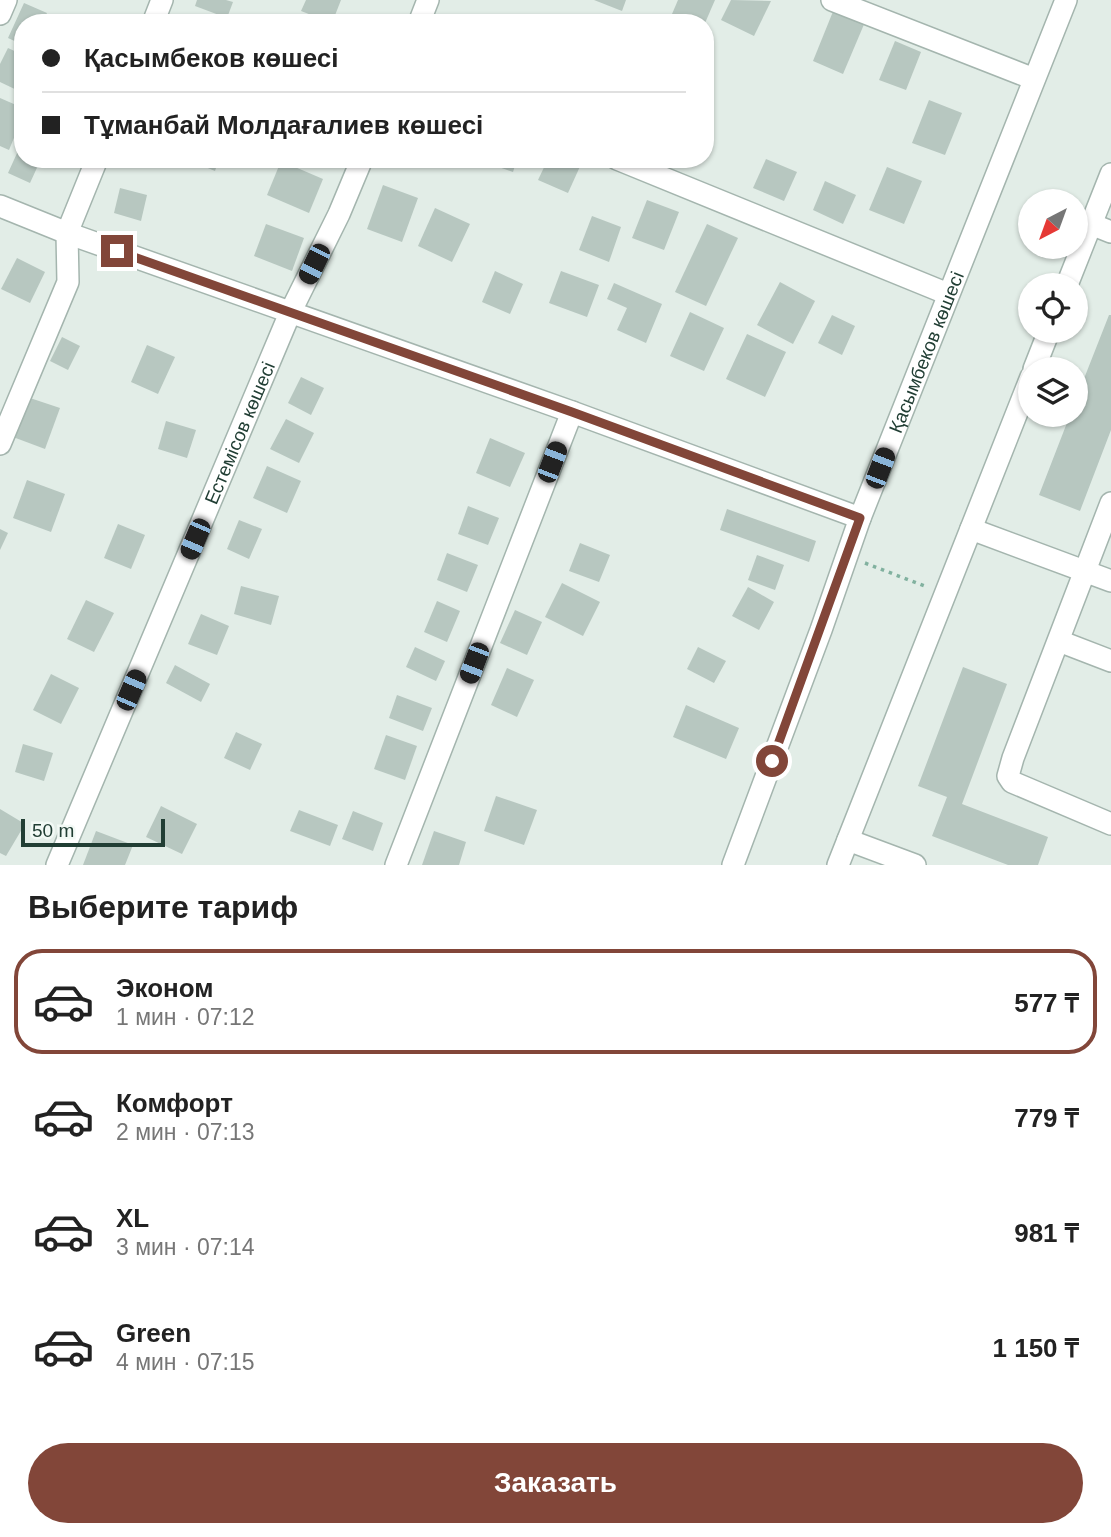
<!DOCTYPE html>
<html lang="ru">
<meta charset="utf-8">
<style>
:root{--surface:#fff;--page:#f2f2f2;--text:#222;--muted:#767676;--line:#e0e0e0;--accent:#824639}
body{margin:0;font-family:Arial,sans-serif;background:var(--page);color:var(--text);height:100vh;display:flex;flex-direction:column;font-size:26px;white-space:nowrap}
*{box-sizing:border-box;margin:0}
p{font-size:23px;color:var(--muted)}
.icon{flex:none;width:38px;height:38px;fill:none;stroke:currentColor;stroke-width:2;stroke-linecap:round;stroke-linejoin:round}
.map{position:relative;height:865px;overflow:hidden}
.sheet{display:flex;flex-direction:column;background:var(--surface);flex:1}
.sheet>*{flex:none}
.top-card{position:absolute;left:14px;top:14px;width:700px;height:154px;border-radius:28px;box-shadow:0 2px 5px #0004;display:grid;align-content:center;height:154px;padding:0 28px;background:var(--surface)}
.needle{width:46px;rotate:221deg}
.controls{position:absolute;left:1018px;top:189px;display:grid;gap:14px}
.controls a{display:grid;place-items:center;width:70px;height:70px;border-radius:50%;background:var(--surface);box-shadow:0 2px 5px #0004;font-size:35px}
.scale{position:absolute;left:21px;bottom:18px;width:144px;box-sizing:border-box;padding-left:7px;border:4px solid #213e34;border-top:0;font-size:19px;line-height:24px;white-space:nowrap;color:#213e34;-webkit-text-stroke:5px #f2f9f5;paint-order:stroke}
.end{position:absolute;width:32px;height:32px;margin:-16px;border:9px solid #824639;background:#fff;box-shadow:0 0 0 4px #fff}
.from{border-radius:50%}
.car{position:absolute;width:21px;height:42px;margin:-21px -10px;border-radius:9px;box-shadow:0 0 5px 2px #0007;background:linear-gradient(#222 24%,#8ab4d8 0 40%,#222 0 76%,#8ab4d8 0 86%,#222 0)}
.top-card b{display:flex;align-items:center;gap:24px;height:66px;font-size:26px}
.top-card b+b{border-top:2px solid var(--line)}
.top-card i{width:18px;height:18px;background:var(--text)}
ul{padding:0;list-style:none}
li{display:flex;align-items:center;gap:21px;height:105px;margin:0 14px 10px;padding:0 14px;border:4px solid transparent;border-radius:28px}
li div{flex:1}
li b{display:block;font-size:26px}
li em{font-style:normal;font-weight:600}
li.on{border-color:var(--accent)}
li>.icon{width:63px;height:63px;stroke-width:1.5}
h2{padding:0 28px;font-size:32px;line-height:84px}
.cta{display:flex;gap:14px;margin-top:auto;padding:14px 28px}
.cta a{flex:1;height:80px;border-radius:42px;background:var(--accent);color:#fff;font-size:28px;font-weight:600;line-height:80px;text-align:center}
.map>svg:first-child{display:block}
</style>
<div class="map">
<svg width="1111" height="865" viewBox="0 0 1111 865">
<rect width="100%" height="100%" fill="#e2ede7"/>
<g fill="#b7c7c0">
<path d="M197 0H226L233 2 227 18 195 6Z"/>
<path d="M306 0H341L332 23 301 11Z"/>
<path d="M594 0H626L622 11Z"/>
<path d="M678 0H715L705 23H692L672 14Z"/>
<path d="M731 0 771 1 754 36 721 20Z"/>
<path d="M24 3 47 13 42 23H23V45L8 38Z"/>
<path d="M834 9 865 22 843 74 813 61Z"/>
<path d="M895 41 921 52 906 90 879 80Z"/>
<path d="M8 48 23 55V93L0 82V64Z"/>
<path d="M0 98 23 108V116L9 150 0 146Z"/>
<path d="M929 100 962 113 945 155 912 143Z"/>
<path d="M705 126 714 130 705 148Z"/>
<path d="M23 140V159H41L30 183 8 173Z"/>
<path d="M186 159H219L215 171Z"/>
<path d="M476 159H517L513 172Z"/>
<path d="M548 159H576L582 162 568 193 538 180Z"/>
<path d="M766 159 797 172 784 201 753 188Z"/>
<path d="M281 161 323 179 309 213 267 195Z"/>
<path d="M887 167 922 181 904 224 869 210Z"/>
<path d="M825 181 856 195 843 224 813 210Z"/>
<path d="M383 185 418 198 402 242 367 229Z"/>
<path d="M120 188 147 195 141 221 114 213Z"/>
<path d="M647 200 679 212 664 250 632 238Z"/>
<path d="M435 208 470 224 452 262 418 246Z"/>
<path d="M592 216 621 227 609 262 579 250Z"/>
<path d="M266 224 304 238 292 271 254 256Z"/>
<path d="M707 224 738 238 706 306 675 292Z"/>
<path d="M17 258 45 272 30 303 1 289Z"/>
<path d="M495 271 523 284 510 314 482 302Z"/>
<path d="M561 271 599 285 587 317 549 303Z"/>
<path d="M780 282 815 301 793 344 757 325Z"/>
<path d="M614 283 662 304 646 343 617 330 627 308 607 299Z"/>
<path d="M690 312 724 328 704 371 670 356Z"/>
<path d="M832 315 855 326 842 355 818 343Z"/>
<path d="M1109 315H1111V430L1080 511 1039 495 1070 415H1076V399Z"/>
<path d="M747 334 786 352 765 397 726 379Z"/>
<path d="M62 337 80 346 68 370 50 361Z"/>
<path d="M147 345 175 357 158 394 131 382Z"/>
<path d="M301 377 324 388 311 415 288 403Z"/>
<path d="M27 397 60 408 45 449 13 437Z"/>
<path d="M286 419 314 433 299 463 270 449Z"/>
<path d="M166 421 196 430 187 458 158 449Z"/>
<path d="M490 438 525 453 510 487 476 473Z"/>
<path d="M267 466 301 481 287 513 253 498Z"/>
<path d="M27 480 65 494 51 532 13 518Z"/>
<path d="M468 506 499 518 488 545 458 534Z"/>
<path d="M727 509 816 541 809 562 720 530Z"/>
<path d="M239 520 262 529 249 559 227 549Z"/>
<path d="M118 524 145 535 131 569 104 558Z"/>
<path d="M0 529 8 533 0 550Z"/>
<path d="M580 543 610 555 599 582 569 571Z"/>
<path d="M447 553 478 565 467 592 437 580Z"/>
<path d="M757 555 784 565 775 590 748 580Z"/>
<path d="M562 583 600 602 583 636 545 617Z"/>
<path d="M241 586 279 596 271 625 234 614Z"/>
<path d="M748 587 774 602 759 630 732 616Z"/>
<path d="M86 600 114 613 94 652 67 639Z"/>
<path d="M437 601 460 611 447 642 424 632Z"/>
<path d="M515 610 542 622 527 655 500 643Z"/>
<path d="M201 614 229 626 217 655 188 644Z"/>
<path d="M415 647 445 661 436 681 406 667Z"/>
<path d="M698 647 726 661 714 683 687 669Z"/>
<path d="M175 665 210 684 201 702 166 683Z"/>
<path d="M963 667 1007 684 962 804 1048 837 1038 865H1008L932 836 947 797 918 786Z"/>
<path d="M507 668 534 680 517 717 491 705Z"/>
<path d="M51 674 79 688 61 724 33 710Z"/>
<path d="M397 695 432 708 423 731 389 718Z"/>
<path d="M686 705 739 728 726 759 673 737Z"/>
<path d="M236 732 262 744 250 770 224 758Z"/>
<path d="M386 735 417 746 405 780 374 769Z"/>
<path d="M23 744 53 753 44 781 15 772Z"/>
<path d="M496 796 537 810 524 845 484 831Z"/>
<path d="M161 806 197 824 182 854 146 837Z"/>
<path d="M0 809 25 824 6 856 0 853Z"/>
<path d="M299 810 338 825 330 846 290 831Z"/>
<path d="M353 811 383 823 373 851 342 839Z"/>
<path d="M96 831 133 845 125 865H83Z"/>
<path d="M434 831 466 842 459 865H422Z"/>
</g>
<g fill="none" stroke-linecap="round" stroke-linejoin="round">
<defs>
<g id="minor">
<path d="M832 0 1034 79"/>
<path d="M0 14 6 0"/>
<path d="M153 23 162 0"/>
<path d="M419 23 428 0"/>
<path d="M617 159 948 294"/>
<path d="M0 206 67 233 572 412 860 518"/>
<path d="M1091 224 1111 232"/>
<path d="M1067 285 1111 174"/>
<path d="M1034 369 1049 331"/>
<path d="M0 444 68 282 67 233 97 159"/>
<path d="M1111 503 1013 758 1008 776 1012 782 1111 824"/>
<path d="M971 529 1111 581"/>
<path d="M1059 641 1111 661"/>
<path d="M848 840 915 865"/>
<path id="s1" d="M57 865 290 313 339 214 362 159"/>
<path d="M396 865 572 412"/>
<path id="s2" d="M733 865 821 630 860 518 1066 0"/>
<path d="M838 865 1031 377"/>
</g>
</defs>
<use href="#minor" stroke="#a4b5ae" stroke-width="24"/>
<path stroke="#81b19f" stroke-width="3.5" stroke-dasharray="3.5 5" stroke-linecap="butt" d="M865 563 927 587"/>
<use href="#minor" stroke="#fff" stroke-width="21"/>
</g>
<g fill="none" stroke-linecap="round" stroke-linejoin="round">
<path stroke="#824639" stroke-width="9" d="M117 251 572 412 860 518 772 761"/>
</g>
<g text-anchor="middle" stroke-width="6" stroke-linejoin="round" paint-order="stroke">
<g font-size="19" fill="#213e34" stroke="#f2f9f5">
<text dy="7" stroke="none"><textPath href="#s2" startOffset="548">Қасымбеков көшесі</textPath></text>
<text dy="7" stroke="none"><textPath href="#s1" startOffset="469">Естемісов көшесі</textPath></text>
</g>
</g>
</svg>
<div class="controls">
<a><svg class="needle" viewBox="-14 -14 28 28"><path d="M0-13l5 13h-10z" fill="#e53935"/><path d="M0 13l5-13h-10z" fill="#767676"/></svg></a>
<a><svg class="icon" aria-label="locate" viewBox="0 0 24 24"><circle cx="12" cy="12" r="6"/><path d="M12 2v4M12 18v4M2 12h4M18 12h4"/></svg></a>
<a><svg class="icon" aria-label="layers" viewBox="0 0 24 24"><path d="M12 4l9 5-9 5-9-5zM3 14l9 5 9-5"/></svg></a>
</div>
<div class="scale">50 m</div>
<i class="end from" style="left:772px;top:761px"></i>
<i class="end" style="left:117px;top:251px"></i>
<i class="car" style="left:314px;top:264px;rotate:206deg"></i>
<i class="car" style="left:552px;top:462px;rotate:21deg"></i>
<i class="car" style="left:880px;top:468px;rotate:21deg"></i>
<i class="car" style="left:195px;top:539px;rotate:203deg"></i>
<i class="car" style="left:474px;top:663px;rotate:201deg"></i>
<i class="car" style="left:131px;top:690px;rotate:23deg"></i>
<div class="top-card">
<b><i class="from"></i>Қасымбеков көшесі</b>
<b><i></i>Тұманбай Молдағалиев көшесі</b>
</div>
</div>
<section class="sheet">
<h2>Выберите тариф</h2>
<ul>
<li class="on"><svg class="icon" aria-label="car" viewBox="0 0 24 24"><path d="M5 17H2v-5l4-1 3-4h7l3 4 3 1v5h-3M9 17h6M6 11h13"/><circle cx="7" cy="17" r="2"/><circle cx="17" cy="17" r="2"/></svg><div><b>Эконом</b><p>1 мин · 07:12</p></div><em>577 ₸</em></li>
<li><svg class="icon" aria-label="car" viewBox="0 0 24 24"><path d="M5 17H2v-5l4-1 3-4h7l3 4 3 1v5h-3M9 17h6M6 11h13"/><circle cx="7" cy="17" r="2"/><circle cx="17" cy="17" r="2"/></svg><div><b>Комфорт</b><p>2 мин · 07:13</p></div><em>779 ₸</em></li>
<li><svg class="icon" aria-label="car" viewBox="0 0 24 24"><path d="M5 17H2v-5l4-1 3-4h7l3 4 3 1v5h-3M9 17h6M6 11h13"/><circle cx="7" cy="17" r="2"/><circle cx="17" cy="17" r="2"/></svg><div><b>XL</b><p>3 мин · 07:14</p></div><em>981 ₸</em></li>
<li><svg class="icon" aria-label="car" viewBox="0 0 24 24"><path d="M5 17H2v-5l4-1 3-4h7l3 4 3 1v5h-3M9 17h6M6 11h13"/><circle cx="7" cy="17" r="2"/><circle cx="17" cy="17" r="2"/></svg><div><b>Green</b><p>4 мин · 07:15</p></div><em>1 150 ₸</em></li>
</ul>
<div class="cta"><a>Заказать</a></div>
</section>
